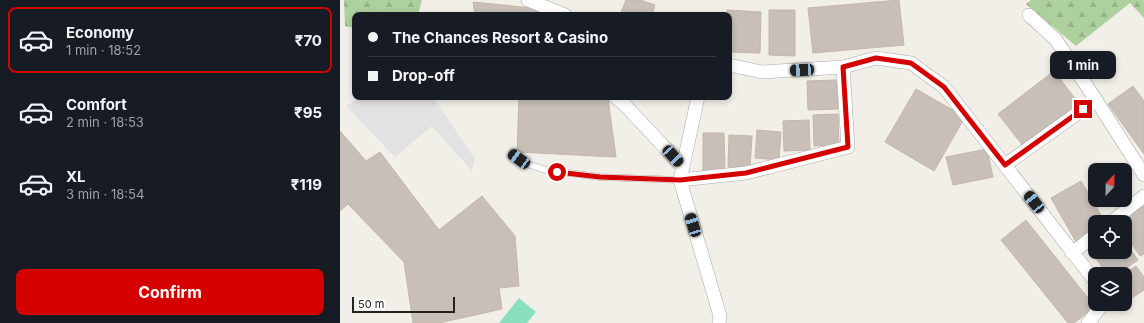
<!DOCTYPE html>
<meta charset="utf-8">
<style>
:root{--surface:#171b24;--page:#242831;--text:#f1f3f6;--muted:#9ea1a6;--line:#363941;--accent:#d40000}
body{margin:0;font-family:Inter,sans-serif;background:var(--page);color:var(--text);height:100vh;display:flex;flex-direction:column;font-size:15px;white-space:nowrap}
*{box-sizing:border-box;margin:0}
p{font-size:13px;color:var(--muted)}
.icon{flex:none;width:22px;height:22px;fill:none;stroke:currentColor;stroke-width:2;stroke-linecap:round;stroke-linejoin:round}
.map{position:relative;flex:1;overflow:hidden}
.sheet{display:flex;flex-direction:column;background:var(--surface);width:340px}
.sheet>*{flex:none}
.banner{position:absolute;left:12px;top:12px;width:380px;height:88px;border-radius:8px;box-shadow:0 2px 6px #0003;display:grid;align-content:center;height:88px;padding:0 16px;background:var(--surface)}
.needle{width:26px;rotate:22deg}
.fabs{position:absolute;left:748px;top:163px;display:grid;gap:8px}
.fabs a{display:grid;place-items:center;width:44px;height:44px;border-radius:8px;background:var(--surface);box-shadow:0 2px 6px #0003;font-size:20px}
.scale{position:absolute;left:12px;bottom:10px;width:103px;box-sizing:border-box;padding-left:4px;border:2px solid #222;border-top:0;font-size:11px;line-height:14px;white-space:nowrap;color:#222;-webkit-text-stroke:3px #fff;paint-order:stroke}
.end{position:absolute;width:18px;height:18px;margin:-9px;border:5px solid #d40000;background:#fff;box-shadow:0 0 0 2px #fff}
.from{border-radius:50%}
.bubble{position:absolute;height:28px;border-radius:8px;background:var(--surface);box-shadow:0 2px 6px #0003;font-size:13px;font-weight:700;line-height:28px;text-align:center}
.car{position:absolute;width:12px;height:24px;margin:-12px -6px;border-radius:5px;box-shadow:0 0 3px 1px #0007;background:linear-gradient(#222 24%,#8ab4d8 0 40%,#222 0 76%,#8ab4d8 0 86%,#222 0)}
.banner b{display:flex;align-items:center;gap:14px;height:38px;font-size:15px}
.banner b+b{border-top:1px solid var(--line)}
.banner i{width:10px;height:10px;background:var(--text)}
ul{padding:7px 0 0;list-style:none}
li{display:flex;align-items:center;gap:12px;height:66px;margin:0 8px 6px;padding:0 8px;border:2px solid transparent;border-radius:8px}
li div{flex:1}
li b{display:block;font-size:15px}
li em{font-style:normal;font-weight:700}
li.selected{border-color:var(--accent)}
li>.icon{width:36px;height:36px;stroke-width:1.5}
.button{display:flex;gap:8px;margin-top:auto;padding:8px 16px}
.button a{flex:1;height:46px;border-radius:8px;background:var(--accent);color:#fff;font-size:16px;font-weight:700;line-height:46px;text-align:center}
main{display:flex;flex:1;min-height:0}
.map>svg:first-child{display:block}
</style>
<main>
<section class="sheet">
<ul>
<li class="selected"><svg class="icon" aria-label="car" viewBox="0 0 24 24"><path d="M5 17H2v-5l4-1 3-4h7l3 4 3 1v5h-3M9 17h6M6 11h13"/><circle cx="7" cy="17" r="2"/><circle cx="17" cy="17" r="2"/></svg><div><b>Economy</b><p>1 min · 18:52</p></div><em>₹70</em></li>
<li><svg class="icon" aria-label="car" viewBox="0 0 24 24"><path d="M5 17H2v-5l4-1 3-4h7l3 4 3 1v5h-3M9 17h6M6 11h13"/><circle cx="7" cy="17" r="2"/><circle cx="17" cy="17" r="2"/></svg><div><b>Comfort</b><p>2 min · 18:53</p></div><em>₹95</em></li>
<li><svg class="icon" aria-label="car" viewBox="0 0 24 24"><path d="M5 17H2v-5l4-1 3-4h7l3 4 3 1v5h-3M9 17h6M6 11h13"/><circle cx="7" cy="17" r="2"/><circle cx="17" cy="17" r="2"/></svg><div><b>XL</b><p>3 min · 18:54</p></div><em>₹119</em></li>
</ul>
<div class="button"><a>Confirm</a></div>
</section>
<div class="map">
<svg width="804" height="323" viewBox="0 0 804 323">
<defs>
<pattern id="forest-firs" width="22" height="20" patternUnits="userSpaceOnUse"><rect width="22" height="20" fill="#add19e"/><path d="M5 1l3.5 6h-7zM16 11l3.5 6h-7z" fill="#95b388"/></pattern>
</defs>
<rect width="100%" height="100%" fill="#f2efe9"/>
<g fill="url(#forest-firs)">
<path d="M4 0H82L78 15H15V28L5 26Z"/>
<path d="M691 0H804V18L790 3 736 46 686 4Z"/>
</g>
<path fill="#88e0be" d="M179 298 196 312 187 323H159Z"/>
<path fill="#e2e2e2" d="M21 97H93L135 159 132 171 92 126 55 157 6 106Z"/>
<g fill="#c7bfb8" stroke="#c4b6ab">
<path d="M286 0H300L315 5 312 15H280Z"/>
<path d="M559 0 564 45 473 53 468 8Z"/>
<path d="M133 2 211 10V15H135Z"/>
<path d="M387 10 421 12 420 53 389 52V15H387Z"/>
<path d="M429 10H455V56L429 55Z"/>
<path d="M714 71 740 105 684 147 658 114Z"/>
<path d="M496 80 498 109 468 110 467 81Z"/>
<path d="M793 86 804 101V154L768 104Z"/>
<path d="M576 89 625 117 594 171 545 142Z"/>
<path d="M179 97H258L268 99 276 157 177 152Z"/>
<path d="M498 114 499 145 474 146 473 115Z"/>
<path d="M469 120 470 150 444 151 443 121Z"/>
<path d="M417 130 441 132 439 160 415 158Z"/>
<path d="M0 131 26 161 40 152 99 230 142 196 175 236 179 286 159 288 162 309 99 323H73L64 262 8 204 0 211Z"/>
<path d="M363 133H384L385 171H363Z"/>
<path d="M389 135 412 136 410 168 388 167Z"/>
<path d="M647 149 653 177 613 185 606 157Z"/>
<path d="M741 181 765 222H755V231L736 242 711 198Z"/>
<path d="M804 206V254L800 256 785 234V222H780Z"/>
<path d="M686 220 755 307 734 323H728L661 240Z"/>
<path d="M785 242 798 260 778 274H767L749 248 755 243V252H785Z"/>
<path d="M796 266 804 277V290L786 302 784 274Z"/>
</g>
<g fill="none" stroke-linecap="round" stroke-linejoin="round">
<defs>
<path id="lane" d="M172 153 187 164 206 170 260 177 340 180"/>
<g id="street">
<path d="M188 0 225 15"/>
<path d="M689 15 716 40 756 100 804 175"/>
<path d="M389 65 422 72 503 67 536 58 571 63 604 87 755 281"/>
<path d="M275 97 283 103 343 167"/>
<path d="M358 97 340 180 380 316 379 323"/>
<path d="M665 165 756 100"/>
<path d="M340 180 406 173 508 147 503 67"/>
<path d="M771 222 804 196"/>
<path d="M732 253 755 235"/>
<path d="M748 323 759 309 760 304"/>
</g>
</defs>
<use href="#lane" stroke="#a9a9a9" stroke-width="7"/>
<use href="#street" stroke="#a9a9a9" stroke-width="14"/>
<use href="#lane" stroke="#fff" stroke-width="6"/>
<use href="#street" stroke="#fff" stroke-width="13"/>
</g>
<g fill="none" stroke-linecap="round" stroke-linejoin="round">
<path stroke="#d40000" stroke-width="5" d="M217 172 260 177 340 180 406 173 508 147 503 67 536 58 571 63 604 87 665 165 743 109"/>
</g>
</svg>
<div class="fabs">
<a><svg class="needle" viewBox="-14 -14 28 28"><path d="M0-13l5 13h-10z" fill="#e53935"/><path d="M0 13l5-13h-10z" fill="#9ea1a6"/></svg></a>
<a><svg class="icon" aria-label="locate" viewBox="0 0 24 24"><circle cx="12" cy="12" r="6"/><path d="M12 2v4M12 18v4M2 12h4M18 12h4"/></svg></a>
<a><svg class="icon" aria-label="layers" viewBox="0 0 24 24"><path d="M12 4l9 5-9 5-9-5zM3 14l9 5 9-5"/></svg></a>
</div>
<div class="scale">50 m</div>
<i class="end from" style="left:217px;top:172px"></i>
<i class="end" style="left:743px;top:109px"></i>
<div class="bubble" style="left:710px;top:51px;width:66px">1 min</div>
<i class="car" style="left:462px;top:70px;rotate:267deg"></i>
<i class="car" style="left:333px;top:156px;rotate:137deg"></i>
<i class="car" style="left:179px;top:159px;rotate:306deg"></i>
<i class="car" style="left:694px;top:202px;rotate:322deg"></i>
<i class="car" style="left:353px;top:225px;rotate:343deg"></i>
<div class="banner">
<b><i class="from"></i>The Chances Resort &amp; Casino</b>
<b><i></i>Drop-off</b>
</div>
</div>
</main>
